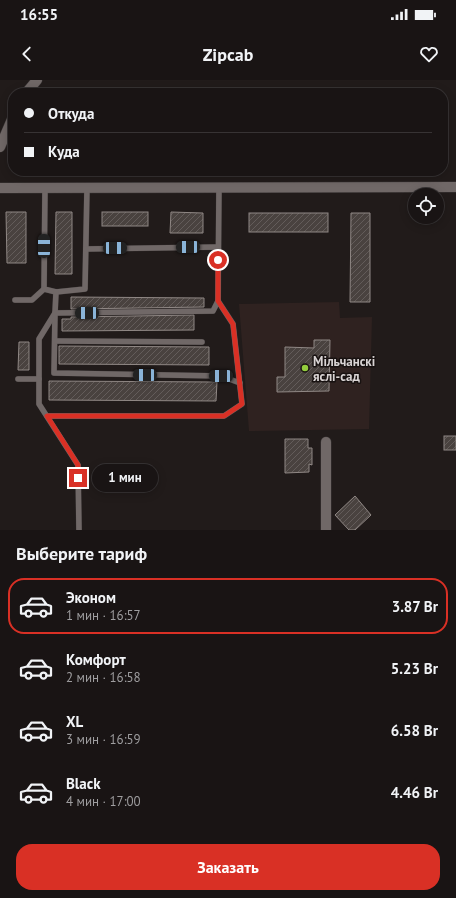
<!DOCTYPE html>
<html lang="ru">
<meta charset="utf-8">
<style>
:root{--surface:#191414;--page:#262122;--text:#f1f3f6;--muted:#9f9ea0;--line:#373334;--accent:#d93025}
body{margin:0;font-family:"PT Sans",sans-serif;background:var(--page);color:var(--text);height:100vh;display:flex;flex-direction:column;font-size:15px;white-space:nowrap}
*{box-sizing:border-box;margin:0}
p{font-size:13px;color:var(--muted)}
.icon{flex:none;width:22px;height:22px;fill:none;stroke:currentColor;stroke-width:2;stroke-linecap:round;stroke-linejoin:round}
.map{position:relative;height:450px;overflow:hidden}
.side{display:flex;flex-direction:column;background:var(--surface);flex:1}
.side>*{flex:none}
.guide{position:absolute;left:8px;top:8px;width:440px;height:88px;border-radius:16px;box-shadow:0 2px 10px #0003,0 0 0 1px var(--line);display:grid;align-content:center;height:88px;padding:0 16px;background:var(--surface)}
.controls{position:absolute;left:408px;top:108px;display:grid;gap:8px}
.controls a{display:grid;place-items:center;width:36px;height:36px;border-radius:50%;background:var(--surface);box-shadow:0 2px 10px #0003,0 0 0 1px var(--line);font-size:20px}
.end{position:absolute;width:18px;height:18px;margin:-9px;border:5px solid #d93025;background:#fff;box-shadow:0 0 0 2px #fff}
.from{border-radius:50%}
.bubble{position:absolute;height:28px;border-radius:14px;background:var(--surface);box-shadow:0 2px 10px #0003,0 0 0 1px var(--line);font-size:13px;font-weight:600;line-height:28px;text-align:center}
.car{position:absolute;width:12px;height:24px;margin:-12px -6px;border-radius:5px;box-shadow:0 0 3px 1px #0007;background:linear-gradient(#222 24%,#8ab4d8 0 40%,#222 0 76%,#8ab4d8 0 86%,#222 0)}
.guide b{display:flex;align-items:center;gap:14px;height:38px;font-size:15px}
.guide b+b{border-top:1px solid var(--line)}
.guide i{width:10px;height:10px;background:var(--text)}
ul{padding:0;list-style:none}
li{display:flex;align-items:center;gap:12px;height:56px;margin:0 8px 6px;padding:0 8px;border:2px solid transparent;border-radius:16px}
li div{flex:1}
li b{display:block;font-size:15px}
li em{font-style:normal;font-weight:600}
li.on{border-color:var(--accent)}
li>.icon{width:36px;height:36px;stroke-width:1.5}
h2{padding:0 16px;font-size:18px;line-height:48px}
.action{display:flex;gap:8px;margin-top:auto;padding:8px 16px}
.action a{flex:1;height:46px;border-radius:16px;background:var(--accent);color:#fff;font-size:16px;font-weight:600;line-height:46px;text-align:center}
.status{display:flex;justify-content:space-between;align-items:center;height:28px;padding:0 20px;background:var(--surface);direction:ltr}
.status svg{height:11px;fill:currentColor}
header{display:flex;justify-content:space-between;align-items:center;height:52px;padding:0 16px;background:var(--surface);font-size:18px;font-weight:600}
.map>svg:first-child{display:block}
</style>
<div class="status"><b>16:55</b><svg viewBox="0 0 49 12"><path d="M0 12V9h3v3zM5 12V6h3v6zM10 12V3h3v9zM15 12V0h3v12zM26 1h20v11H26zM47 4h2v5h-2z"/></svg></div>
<header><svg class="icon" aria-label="back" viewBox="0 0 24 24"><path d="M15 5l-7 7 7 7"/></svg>Zipcab<svg class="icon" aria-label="heart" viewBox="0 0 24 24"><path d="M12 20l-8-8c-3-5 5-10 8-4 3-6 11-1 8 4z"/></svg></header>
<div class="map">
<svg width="456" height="450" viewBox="0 0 456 450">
<defs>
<pattern id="building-hatch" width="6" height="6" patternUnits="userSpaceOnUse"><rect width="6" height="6" fill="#49423f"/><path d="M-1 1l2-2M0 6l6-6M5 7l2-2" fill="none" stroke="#635c5a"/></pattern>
</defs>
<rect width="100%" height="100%" fill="#211b1a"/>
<path fill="#2f2220" d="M339 222 340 238 372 237 369 349 249 351 239 224Z"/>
<g fill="url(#building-hatch)" stroke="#908885">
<path d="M6 132H26V183H7Z"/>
<path d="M56 132H72V194H55Z"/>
<rect x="102" y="132" width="46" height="14"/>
<path d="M171 132 203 133V153H170Z"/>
<rect x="249" y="133" width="79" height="19"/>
<path d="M351 133H370V222H350Z"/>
<path d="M71 217 204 218V227L71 229Z"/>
<path d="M194 235V250L62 251V239H71V237Z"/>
<path d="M314 260H330L329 311 277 312V297H285V267L314 268Z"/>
<path d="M19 262H29V290H18Z"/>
<path d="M59 266 209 267V285L59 284Z"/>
<path d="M49 301 217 302 216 321 49 320Z"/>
<rect x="444" y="356" width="12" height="14"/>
<path d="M285 359H308V368H312V385L309 384V392L285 393Z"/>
<path d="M355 416 371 435 355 450H349L335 435Z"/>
</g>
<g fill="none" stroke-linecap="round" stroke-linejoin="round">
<defs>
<g id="lane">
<path d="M45 108 44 209 56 212 85 209 87 108"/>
<path d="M86 169 218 167"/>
<path d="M56 212 55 233 39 259V324L78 385 79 450"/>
<path d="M15 220H32L44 209"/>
<path d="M218 221 213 231 55 233 54 293 221 296 240 303"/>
<path d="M55 261 202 262"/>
<path d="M18 299H39"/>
<path d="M47 336H224L242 324 233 244 218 221 219 107"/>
</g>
<g id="street">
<path d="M26 13 37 0"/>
<path d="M0 67 13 37"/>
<path d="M326 362V450"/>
</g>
<path id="secondary" d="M0 108 456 107"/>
</defs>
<use href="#lane" stroke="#3c3737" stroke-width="6"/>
<use href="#street" stroke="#3c3737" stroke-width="11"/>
<use href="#secondary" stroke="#3c3737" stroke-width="11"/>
<use href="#lane" stroke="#706867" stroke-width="5.5"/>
<use href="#street" stroke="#706867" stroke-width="10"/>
<use href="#secondary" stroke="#706867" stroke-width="10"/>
</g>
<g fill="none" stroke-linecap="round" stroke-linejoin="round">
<path stroke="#d93025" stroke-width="5" d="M78 398V385L47 336H224L242 324 233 244 218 221V180"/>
</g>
<circle fill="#93cc3d" stroke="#181211" stroke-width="1.5" cx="305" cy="288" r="4"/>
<g text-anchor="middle" stroke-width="3" stroke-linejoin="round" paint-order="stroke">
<g font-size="13" font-weight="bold" fill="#d9d4d4" stroke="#181211" text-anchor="start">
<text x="313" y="286">Мільчанскі<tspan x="313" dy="15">яслі-сад</tspan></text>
</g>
</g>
</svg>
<div class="controls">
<a><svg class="icon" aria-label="locate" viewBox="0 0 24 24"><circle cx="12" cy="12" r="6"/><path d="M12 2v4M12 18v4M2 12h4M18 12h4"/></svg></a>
</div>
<i class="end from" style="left:218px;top:180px"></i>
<i class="end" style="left:78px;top:398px"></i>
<div class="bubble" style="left:92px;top:384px;width:66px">1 мин</div>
<i class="car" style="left:44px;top:166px;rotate:0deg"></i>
<i class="car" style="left:188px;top:167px;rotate:269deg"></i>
<i class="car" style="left:115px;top:168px;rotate:90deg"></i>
<i class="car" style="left:87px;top:233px;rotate:270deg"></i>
<i class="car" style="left:145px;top:295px;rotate:271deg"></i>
<i class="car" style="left:221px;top:296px;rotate:271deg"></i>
<div class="guide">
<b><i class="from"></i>Откуда</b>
<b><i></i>Куда</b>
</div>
</div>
<section class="side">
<h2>Выберите тариф</h2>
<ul>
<li class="on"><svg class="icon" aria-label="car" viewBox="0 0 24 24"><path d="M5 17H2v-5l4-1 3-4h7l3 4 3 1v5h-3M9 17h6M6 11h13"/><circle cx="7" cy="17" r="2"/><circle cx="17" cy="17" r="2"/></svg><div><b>Эконом</b><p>1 мин · 16:57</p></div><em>3.87 Br</em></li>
<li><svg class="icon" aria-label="car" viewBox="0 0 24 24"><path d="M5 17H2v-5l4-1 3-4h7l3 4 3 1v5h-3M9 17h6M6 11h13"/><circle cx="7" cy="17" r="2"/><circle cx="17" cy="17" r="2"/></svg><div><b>Комфорт</b><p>2 мин · 16:58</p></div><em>5.23 Br</em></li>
<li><svg class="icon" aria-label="car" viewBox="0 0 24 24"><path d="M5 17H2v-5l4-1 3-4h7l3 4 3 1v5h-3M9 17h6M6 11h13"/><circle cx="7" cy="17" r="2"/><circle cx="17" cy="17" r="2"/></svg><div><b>XL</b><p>3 мин · 16:59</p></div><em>6.58 Br</em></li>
<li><svg class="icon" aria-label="car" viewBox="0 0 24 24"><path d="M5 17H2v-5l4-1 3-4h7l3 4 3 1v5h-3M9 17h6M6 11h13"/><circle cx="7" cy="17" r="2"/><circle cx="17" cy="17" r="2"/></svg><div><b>Black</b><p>4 мин · 17:00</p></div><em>4.46 Br</em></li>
</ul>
<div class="action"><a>Заказать</a></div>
</section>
